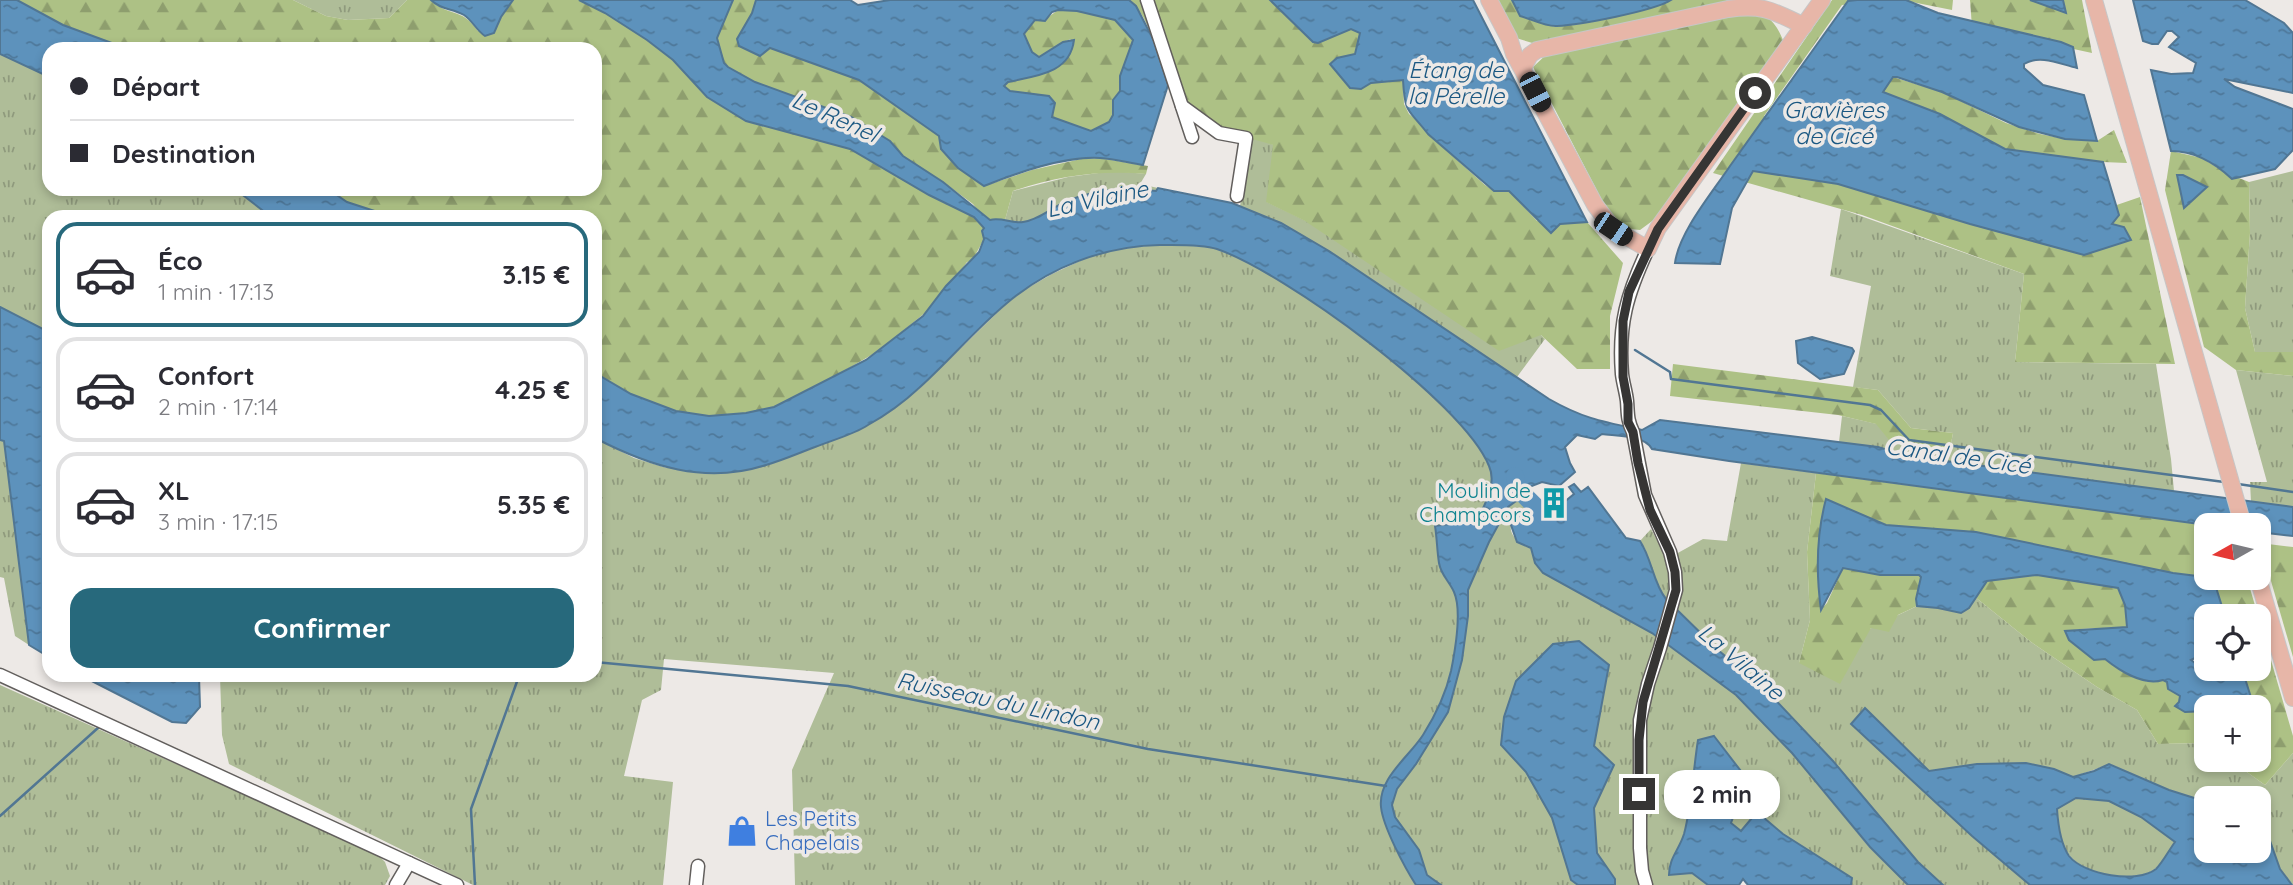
<!DOCTYPE html>
<html lang="fr">
<meta charset="utf-8">
<style>
:root{--surface:#fff;--page:#f2f2f3;--text:#2b2b33;--muted:#7c7c81;--line:#e1e1e2;--accent:#27697c}
body{margin:0;font-family:Quicksand,sans-serif;background:var(--page);color:var(--text);height:100vh;display:flex;flex-direction:column;font-size:26px;white-space:nowrap}
*{box-sizing:border-box;margin:0}
p{font-size:23px;color:var(--muted)}
.icon{flex:none;width:38px;height:38px;fill:none;stroke:currentColor;stroke-width:2;stroke-linecap:round;stroke-linejoin:round}
.map{position:relative;flex:1;overflow:hidden}
.panel{position:absolute;left:42px;top:210px;width:560px;height:472px;display:flex;flex-direction:column;background:var(--surface);border-radius:21px;box-shadow:0 4px 10px #0003}
.panel>*{flex:none}
.hud{position:absolute;left:42px;top:42px;width:560px;height:154px;border-radius:21px;box-shadow:0 4px 10px #0003;display:grid;align-content:center;height:154px;padding:0 28px;background:var(--surface)}
.needle{width:46px;rotate:262deg}
.buttons{position:absolute;left:2194px;top:513px;display:grid;gap:14px}
.buttons a{display:grid;place-items:center;width:77px;height:77px;border-radius:14px;background:var(--surface);box-shadow:0 4px 10px #0003;font-size:35px}
.end{position:absolute;width:32px;height:32px;margin:-16px;border:9px solid #363534;background:#fff;box-shadow:0 0 0 4px #fff}
.from{border-radius:50%}
.bubble{position:absolute;height:49px;border-radius:21px;background:var(--surface);box-shadow:0 4px 10px #0003;font-size:23px;font-weight:700;line-height:49px;text-align:center}
.car{position:absolute;width:21px;height:42px;margin:-21px -10px;border-radius:9px;box-shadow:0 0 5px 2px #0007;background:linear-gradient(#222 24%,#8ab4d8 0 40%,#222 0 76%,#8ab4d8 0 86%,#222 0)}
.hud b{display:flex;align-items:center;gap:24px;height:66px;font-size:26px}
.hud b+b{border-top:2px solid var(--line)}
.hud i{width:18px;height:18px;background:var(--text)}
ul{padding:12px 0 0;list-style:none}
li{display:flex;align-items:center;gap:21px;height:105px;margin:0 14px 10px;padding:0 14px;border:4px solid var(--line);border-radius:21px}
li div{flex:1}
li b{display:block;font-size:26px}
li em{font-style:normal;font-weight:700}
li.selected{border-color:var(--accent)}
li>.icon{width:63px;height:63px;stroke-width:1.5}
.action{display:flex;gap:14px;margin-top:auto;padding:14px 28px}
.action a{flex:1;height:80px;border-radius:21px;background:var(--accent);color:#fff;font-size:28px;font-weight:700;line-height:80px;text-align:center}
.map>svg:first-child{display:block}
</style>
<div class="map">
<svg width="2293" height="885" viewBox="0 0 2293 885">
<defs>
<pattern id="grass-tufts" width="24" height="20" patternUnits="userSpaceOnUse" patternTransform="scale(1.75)"><rect width="24" height="20" fill="#afbd98"/><path d="M3 7l-1-3M5 7V3M7 7l1-3M15 17l-1-3M17 17v-4M19 17l1-3" fill="none" stroke="#8f9a7d"/></pattern>
<pattern id="forest-firs" width="22" height="20" patternUnits="userSpaceOnUse" patternTransform="scale(1.75)"><rect width="22" height="20" fill="#adc185"/><path d="M5 1l3.5 6h-7zM16 11l3.5 6h-7z" fill="#8e9e6e"/></pattern>
<pattern id="water-ripples" width="26" height="14" patternUnits="userSpaceOnUse" patternTransform="scale(1.75)"><rect width="26" height="14" fill="#5d92bc"/><path d="M2 4q2-2 4 0t4 0M15 11q2-2 4 0t4 0" fill="none" stroke="#4e789a"/></pattern>
</defs>
<rect width="100%" height="100%" fill="#ede9e6"/>
<g fill="url(#grass-tufts)">
<path d="M293 0H407L389 18 348 20 326 16Z"/>
<path d="M0 54 49 77V189H235L271 217H49V332L0 307Z"/>
<path d="M1252 137 1274 145 1267 202 1541 335 1545 339 1517 377 1329 251 1240 206Z"/>
<path d="M1114 171 1146 174 1140 184 1158 188 1156 192C1130 188 1106 188 1081 196 1061 202 1041 222 1021 223 1016 223 1010 221 1005 220L1013 191 1068 177Z"/>
<path d="M2293 171V352H2255L2245 308 2250 233 2249 182Z"/>
<path d="M1841 209 2024 274 2015 362 2156 364 2171 459 2174 491 1908 456 1878 447 1839 442 1842 416 1877 424 1949 454 1953 433 1911 428 1878 390 1853 387 1871 286 1830 276Z"/>
<path d="M1160 245C1177 246 1196 245 1213 248 1227 250 1245 260 1257 266 1311 296 1472 411 1490 467 1494 480 1490 503 1481 513 1471 524 1448 524 1435 526 1437 539 1437 551 1439 564 1441 575 1449 582 1454 592 1462 611 1456 651 1451 671 1445 693 1435 716 1423 735 1409 757 1378 778 1381 807 1383 827 1405 868 1416 885H795L792 770 834 673 664 659 661 690 642 700 624 776 673 782 663 885H473L229 764 222 735 220 676H595V438L634 458 667 468 918 390 1006 304 1026 289 1052 274 1097 253 1119 248Z"/>
<path d="M2236 370 2293 376V507L2251 502 2250 482H2267Z"/>
<path d="M0 440 4 441 29 645 15 636 4 578 0 577Z"/>
<path d="M1741 463 1816 473 1807 552 1810 620 1799 663 1917 606 1946 609 1973 603 1975 597 2031 642 2097 687 2137 710 2158 744 2207 743V760H2230L2265 785 2293 753V885L2280 869 2264 824 2259 822V798H2207V802L2169 790 2110 764 2073 777C2024 756 1980 764 1929 772L1851 724 1972 836 2030 885H1943L1918 862 1833 761 1768 692 1718 650 1666 599 1661 593 1645 549 1640 541 1651 529 1667 559 1703 539 1727 541Z"/>
<path d="M1520 498 1529 508C1525 511 1519 514 1515 518 1503 532 1519 543 1531 548L1535 563 1652 633 1736 695 1792 753 1869 847 1908 885H1851L1852 878 1783 834 1757 812 1741 831 1731 823 1698 740C1693 771 1692 804 1684 834 1679 850 1669 858 1669 875L1692 873 1708 885H1615V879L1597 854 1594 829V808L1614 765 1594 746 1609 666 1501 745 1526 772 1552 818 1571 880 1578 885H1441L1427 875 1419 850 1395 817 1392 805 1397 789 1416 764 1448 712 1462 660 1468 616V590L1489 542 1508 507Z"/>
<path d="M0 685 377 854 385 862 390 876 385 885H0Z"/>
<path d="M2076 798 2109 801 2141 817 2175 842C2170 850 2164 862 2156 868 2138 884 2084 875 2070 856 2059 843 2059 824 2057 809Z"/>
</g>
<g fill="url(#forest-firs)">
<path d="M17 0H293L326 16 348 20 389 18 407 0H431C448 17 462 7 478 31L498 26 500 17 513 0H579L605 13 647 40 673 60 707 97 746 121 850 149 929 195 974 217 984 228 982 231 984 239 972 261 967 262 958 275 946 286 932 307 880 350 818 386 774 407 746 413 709 416 676 411 631 394 595 373V217H393L347 202 328 189H595V49H128L63 25Z"/>
<path d="M733 0H756L752 13 737 39 741 47 760 56 770 48 859 80 939 136 941 150 958 168 984 186 1032 170 1081 159 1099 158 1148 166 1146 174C1100 170 1057 176 1013 191L1005 220H990L979 212 973 204 943 182 903 156 890 141 851 117 755 82 728 67 724 63 717 37Z"/>
<path d="M1129 0H1270L1313 42H1318L1351 29 1360 33 1355 54 1335 59 1361 89 1370 83 1403 80 1404 104 1409 114 1420 123 1428 134 1485 185 1494 191H1509L1537 221 1560 224 1587 222 1623 263 1610 316V369H1577L1541 335 1499 351 1305 221 1266 202 1273 145C1256 139 1238 137 1221 130 1208 125 1174 96 1168 83 1155 56 1153 20 1129 0Z"/>
<path d="M1497 0H1512L1520 16C1530 19 1541 24 1552 26 1566 29 1658 9 1671 0H1760L1731 2 1539 45 1516 38Z"/>
<path d="M1832 0H1902L1842 5 1764 116 1827 144 2073 220 2140 197 2175 364 2015 362 2024 274 1862 215 1713 173Z"/>
<path d="M1902 0H1953L1952 10Z"/>
<path d="M1970 0H2082L2092 53 1972 27Z"/>
<path d="M1058 10 1077 11 1115 20 1133 40 1120 76V91L1114 98 1113 115 1109 122 1091 131 1052 117 1055 103 1049 96 1010 91 1004 86 1008 82 1031 77 1071 39 1063 42 1039 57 1032 52 1024 34 1035 20 1043 21Z"/>
<path d="M1729 14C1759 14 1770 9 1783 40L1655 219 1640 230 1630 229 1620 222 1607 210 1533 67 1548 53Z"/>
<path d="M1893 77 1942 92 2006 123 2040 134 2065 139 2097 141 2114 130 2127 163 2103 162 2005 149 1940 114 1883 92Z"/>
<path d="M2171 151 2202 158 2224 172 2249 182 2250 233 2245 308 2255 352H2293V376L2236 370 2204 347 2165 190Z"/>
<path d="M1673 364 1878 390 1911 428 1953 433 1949 454 1889 440 1876 424 1838 415 1670 396Z"/>
<path d="M1816 473 2207 525V577L2173 573 1976 532 1886 525 1826 499C1816 535 1816 572 1821 609L1827 603 1843 568 1880 575 1921 576 1916 599 1917 606 1898 615 1889 632 1871 628 1840 684 1799 663 1810 620 1807 552Z"/>
<path d="M2260 543 2293 547V657Z"/>
<path d="M2037 575 2119 588 2125 605 2127 627 2080 629 2065 632 2069 640 2094 660 2105 659C2120 671 2144 687 2163 680L2167 682V687L2180 696 2179 702 2175 705 2185 712 2207 711V743L2158 744 2137 710 2097 687 2031 642 1975 597 1987 581Z"/>
<path d="M2212 578H2247L2258 616H2225Z"/>
<path d="M2259 619 2293 736V753L2265 785 2230 760H2259V736L2263 738 2259 725V707H2254L2242 669 2259 668Z"/>
</g>
<g fill="url(#water-ripples)" stroke="#517693" stroke-width="2" fill-rule="evenodd">
<path d="M0 0H17L63 25 128 49H49V77L0 54Z"/>
<path d="M431 0H513L501 17 494 33 485 36C476 30 473 21 464 15 452 8 441 10 431 0Z"/>
<path d="M579 0H733L717 38 724 63 728 67 755 82 851 117 890 141 903 156 943 182 990 220C1002 217 1012 224 1023 222 1038 220 1050 209 1063 203 1093 189 1124 187 1156 191L1158 188 1232 203 1281 223 1329 251 1549 399C1584 419 1604 422 1642 430L1660 420 1878 447 1908 456 2293 507V536L2259 532V525H2207L1729 461 1652 449C1645 435 1617 436 1602 434L1595 439 1577 435 1565 447 1570 463 1575 472 1559 486 1542 482 1529 487 1527 493 1508 507 1489 542 1468 590V616L1462 660 1448 712 1416 764 1397 789 1392 805 1395 817 1419 850 1427 875 1441 885H1416C1405 868 1383 827 1381 807 1378 778 1409 757 1423 735 1435 716 1446 693 1451 671 1455 651 1462 610 1454 592 1449 581 1441 575 1439 563 1437 551 1437 538 1435 526 1449 524 1468 523 1479 514 1483 510 1485 504 1487 499 1491 488 1494 477 1489 466 1463 402 1284 272 1217 249 1201 244 1177 245 1160 245 1104 246 1050 267 1007 303 976 329 949 361 919 388 905 401 886 415 868 425 853 435 832 440 815 447 799 453 783 460 766 465 705 485 649 466 595 438V373L631 394 676 411 709 416 746 413 774 407 866 360 923 316 946 286 979 252 984 239 982 231 984 228 974 217 929 195 850 149 746 121 707 97 673 60 647 40 605 13Z"/>
<path d="M756 0H850L858 5 890 0H1129L1136 6 1154 41 1168 85 1143 165C1129 163 1115 159 1100 158 1066 156 1016 173 984 186L958 168 941 149 939 136 859 80 770 48 760 56 739 46 737 39 752 13ZM1058 10 1077 11 1115 20 1133 40 1120 76V91L1113 100V115L1109 122 1091 131 1052 117 1055 103 1049 96 1010 91 1004 86 1008 82C1035 76 1070 74 1074 40L1063 42 1039 57 1032 52 1024 34 1035 20 1045 21 1052 12Z"/>
<path d="M1270 0H1473L1587 222 1560 224 1551 233 1509 191H1494L1428 134C1408 108 1405 115 1403 80L1371 83 1361 89 1350 88 1330 64 1337 58 1355 54 1360 33 1351 29 1318 43 1313 42Z"/>
<path d="M1512 0H1671C1654 11 1579 25 1557 26 1546 27 1531 19 1520 16Z"/>
<path d="M1857 0H1906L1938 13 2061 42 2073 47 2077 68C2060 64 2040 54 2024 64V68L2043 85 2084 95 2097 141 2065 139 2019 127 1942 92 1897 77H1893L1883 92 1940 114 2005 149 2103 162 2119 215 2112 224 2124 227 2131 240 2084 255 1970 224 1838 184 1753 171 1732 208 1720 264 1675 263C1679 232 1712 193 1730 166 1769 111 1809 56 1848 1Z"/>
<path d="M2030 0H2063L2066 13Z"/>
<path d="M2133 0H2245L2284 23 2293 33V93L2224 79 2235 87 2293 109V150L2275 169 2232 179C2215 163 2195 151 2171 151L2151 70 2171 74 2193 73 2196 63 2169 47 2179 37 2172 31H2167L2158 44H2152L2143 41Z"/>
<path d="M2177 175H2183L2207 187 2184 208Z"/>
<path d="M235 189H328L347 202 393 217H271Z"/>
<path d="M0 307 49 332V657L29 645 4 441 0 440Z"/>
<path d="M1812 337 1852 348 1854 351 1844 374 1820 379 1798 363 1796 341Z"/>
<path d="M1574 484 1581 492 1588 487 1626 538 1640 541C1652 559 1653 583 1666 599L1718 650 1768 692 1833 761 1918 862 1943 885H1908L1870 847 1792 753 1736 695 1652 633 1543 573 1535 563 1531 548 1517 542 1511 525C1517 515 1529 505 1539 501L1552 512 1574 494 1569 487Z"/>
<path d="M1826 499 1886 525 1976 532 2173 573 2213 578 2225 616H2207V652L2191 660 2199 666 2207 665V668L2242 669 2254 707H2207V711L2185 712 2175 706 2179 702 2180 696 2168 689 2167 682 2163 680C2144 686 2120 671 2105 659L2094 660 2069 640 2065 631 2127 627 2125 605 2118 588 2037 575 1987 581 1969 608 1961 613 1938 608 1917 606 1916 599 1921 577 1919 575H1880L1843 568 1821 610C1816 573 1816 536 1826 499Z"/>
<path d="M1579 641 1609 665 1594 746 1614 765 1594 808 1597 853 1615 879V885H1578L1571 880 1552 818 1526 772 1501 745 1504 717 1516 681 1553 644Z"/>
<path d="M82 676H199L200 707 186 723 172 722Z"/>
<path d="M1865 708 1929 771 1977 764 2026 763 2054 769 2073 777 2094 771 2109 764 2169 790 2207 802V850H2259V822L2264 824 2280 869 2292 885H2030L1972 836 1851 724ZM2076 798 2109 801 2141 817 2175 842C2169 850 2163 862 2156 869 2137 884 2084 875 2069 856 2060 843 2058 824 2057 809Z"/>
<path d="M1714 736 1747 779 1731 823 1741 831 1757 812 1783 834 1852 878 1851 885H1748L1743 879 1739 885H1708L1692 873 1669 875C1669 858 1679 850 1684 834 1692 804 1693 771 1698 740Z"/>
</g>
<g fill="none" stroke-linecap="round" stroke-linejoin="round">
<g stroke="#517693" stroke-width="2.5">
<path d="M1635 350 1670 372 1671 379 1870 405 1881 410 1909 440 2224 482"/>
<path d="M2238 484 2293 492"/>
<path d="M595 662 848 686 1148 749 1386 786"/>
<path d="M0 816 99 727"/>
<path d="M475 885 471 809 519 676"/>
</g>
<path stroke="#5d92bc" stroke-width="18" d="M1515 476 1517 488 1548 519"/>
<defs>
<g id="minor">
<path d="M1147 0 1192 137"/>
<path d="M1182 106 1219 133 1246 138 1237 196"/>
<path d="M0 675 457 885"/>
<path d="M396 885 409 863"/>
<path d="M696 885 698 866"/>
<path d="M1646 885 1642 871 1640 848V720L1648 684 1660 648 1676 590 1675 572 1670 552 1645 495 1633 432C1627 420 1628 413 1627 401 1626 392 1623 383 1622 374 1618 324 1627 294 1648 249"/>
</g>
<g id="major">
<path d="M1489 0 1509 38 1514 54 1595 205 1613 229 1648 249 1658 228 1822 0"/>
<path d="M2094 0 2243 525"/>
<path d="M1523 68 1530 55 1537 50 1728 9C1764 4 1773 11 1804 26"/>
<path d="M2258 578 2293 698"/>
</g>
</defs>
<use href="#minor" stroke="#625f5d" stroke-width="15"/>
<use href="#major" stroke="#c7c6c6" stroke-width="18"/>
<use href="#minor" stroke="#fff" stroke-width="12"/>
<use href="#major" stroke="#e7b6a8" stroke-width="16"/>
</g>
<g fill="none" stroke-linecap="round" stroke-linejoin="round">
<path stroke="#363534" stroke-width="9" d="M1639 794V740L1643 702 1676 590 1675 572 1670 552 1650 510 1638 463 1633 432 1628 422V404L1623 377V321L1629 292 1658 229 1755 93"/>
</g>
<defs>
<symbol id="building-bare" viewBox="-9 -9 18 18"><path d="M-4-6H4V6H1V3H-1V6H-4ZM-2.5-4.3h1.7v1.8h-1.7ZM.8-4.3h1.7v1.8H.8ZM-2.5-1h1.7V.8h-1.7ZM.8-1h1.7V.8H.8Z" fill="#0f9aa8" stroke="#ede9e6" stroke-width="2.5" paint-order="stroke"/></symbol>
<symbol id="shop-bare" viewBox="-9 -9 18 18"><path d="M-5-2.5h2.3a2.7 3.5 0 0 1 5.4 0H5L5.5 6h-11ZM-1.5-2.5h3a1.5 2.3 0 0 0-3 0Z" fill="#3f7fe0" stroke="#ede9e6" stroke-width="2.5" paint-order="stroke"/></symbol>
</defs>
<g fill-rule="evenodd">
<use href="#building-bare" x="1532" y="481" width="44" height="44"/>
<use href="#shop-bare" x="720" y="809" width="44" height="44"/>
</g>
<g text-anchor="middle" stroke-width="7" stroke-linejoin="round" paint-order="stroke">
<g font-size="21" fill="#0d838f" stroke="#ede9e6" text-anchor="end">
<text x="1531" y="498">Moulin de<tspan x="1531" dy="24">Champcors</tspan></text>
</g>
<g font-size="21" fill="#366cbe" stroke="#ede9e6" text-anchor="start">
<text x="765" y="826">Les Petits<tspan x="765" dy="24">Chapelais</tspan></text>
</g>
<g font-size="23" font-style="italic" fill="#1b5882" stroke="#ede9e6">
<text x="1456" y="78">Étang de<tspan x="1456" dy="26">la Pérelle</tspan></text>
<text x="1834" y="118">Gravières<tspan x="1834" dy="26">de Cicé</tspan></text>
<text transform="translate(835 117) rotate(24)" y="8">Le Renel</text>
<text transform="translate(1097 199) rotate(-12)" y="8">La Vilaine</text>
<text transform="translate(1958 456) rotate(8)" y="8">Canal de Cicé</text>
<text transform="translate(1741 662) rotate(40)" y="8">La Vilaine</text>
<text transform="translate(998 701) rotate(12)" y="8">Ruisseau du Lindon</text>
</g>
</g>
</svg>
<div class="buttons">
<a><svg class="needle" viewBox="-14 -14 28 28"><path d="M0-13l5 13h-10z" fill="#e53935"/><path d="M0 13l5-13h-10z" fill="#7c7c81"/></svg></a>
<a><svg class="icon" aria-label="locate" viewBox="0 0 24 24"><circle cx="12" cy="12" r="6"/><path d="M12 2v4M12 18v4M2 12h4M18 12h4"/></svg></a>
<a>+</a>
<a>−</a>
</div>
<i class="end from" style="left:1755px;top:93px"></i>
<i class="end" style="left:1639px;top:794px"></i>
<div class="bubble" style="left:1664px;top:770px;width:116px">2 min</div>
<i class="car" style="left:1535px;top:92px;rotate:153deg"></i>
<i class="car" style="left:1613px;top:229px;rotate:124deg"></i>
<div class="hud">
<b><i class="from"></i>Départ</b>
<b><i></i>Destination</b>
</div>
<section class="panel">
<ul>
<li class="selected"><svg class="icon" aria-label="car" viewBox="0 0 24 24"><path d="M5 17H2v-5l4-1 3-4h7l3 4 3 1v5h-3M9 17h6M6 11h13"/><circle cx="7" cy="17" r="2"/><circle cx="17" cy="17" r="2"/></svg><div><b>Éco</b><p>1 min · 17:13</p></div><em>3.15 €</em></li>
<li><svg class="icon" aria-label="car" viewBox="0 0 24 24"><path d="M5 17H2v-5l4-1 3-4h7l3 4 3 1v5h-3M9 17h6M6 11h13"/><circle cx="7" cy="17" r="2"/><circle cx="17" cy="17" r="2"/></svg><div><b>Confort</b><p>2 min · 17:14</p></div><em>4.25 €</em></li>
<li><svg class="icon" aria-label="car" viewBox="0 0 24 24"><path d="M5 17H2v-5l4-1 3-4h7l3 4 3 1v5h-3M9 17h6M6 11h13"/><circle cx="7" cy="17" r="2"/><circle cx="17" cy="17" r="2"/></svg><div><b>XL</b><p>3 min · 17:15</p></div><em>5.35 €</em></li>
</ul>
<div class="action"><a>Confirmer</a></div>
</section>
</div>
